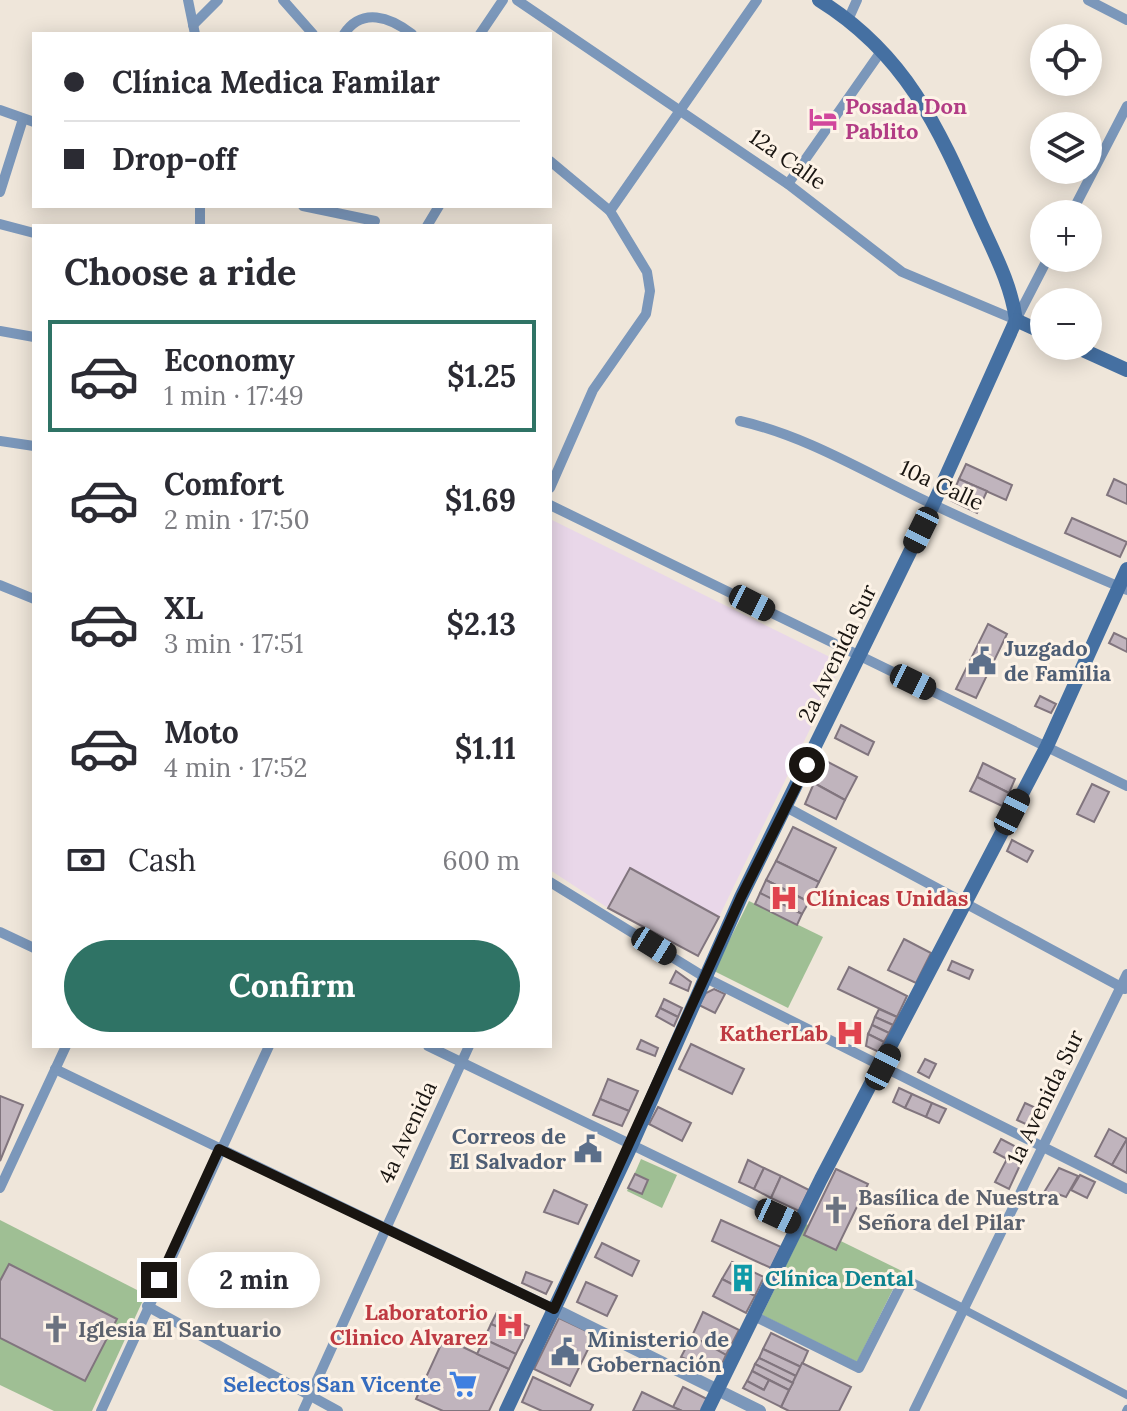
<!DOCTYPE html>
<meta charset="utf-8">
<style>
:root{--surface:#fff;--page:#f7f7f7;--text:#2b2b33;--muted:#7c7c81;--line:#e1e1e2;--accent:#2f7365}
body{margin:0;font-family:Lora,serif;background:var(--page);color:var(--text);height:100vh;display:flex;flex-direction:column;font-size:30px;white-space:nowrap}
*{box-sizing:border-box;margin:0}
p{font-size:26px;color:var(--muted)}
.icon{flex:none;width:44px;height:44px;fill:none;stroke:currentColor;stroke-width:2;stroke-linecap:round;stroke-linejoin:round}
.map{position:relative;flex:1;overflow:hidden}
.sheet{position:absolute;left:32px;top:224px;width:520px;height:824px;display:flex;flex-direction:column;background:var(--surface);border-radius:0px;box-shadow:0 4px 20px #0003}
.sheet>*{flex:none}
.hud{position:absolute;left:32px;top:32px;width:520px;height:176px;border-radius:0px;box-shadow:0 4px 20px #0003;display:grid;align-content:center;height:176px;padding:0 32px;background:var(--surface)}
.buttons{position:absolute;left:1030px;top:24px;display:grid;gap:16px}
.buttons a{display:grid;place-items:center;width:72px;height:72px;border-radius:50%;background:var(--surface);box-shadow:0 4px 20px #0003;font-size:40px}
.end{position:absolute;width:36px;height:36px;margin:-18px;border:10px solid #191511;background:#fff;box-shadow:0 0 0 4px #fff}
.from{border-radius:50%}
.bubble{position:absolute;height:56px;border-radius:28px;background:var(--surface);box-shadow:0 4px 20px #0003;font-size:26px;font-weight:800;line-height:56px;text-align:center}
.car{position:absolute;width:24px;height:48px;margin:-24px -12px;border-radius:10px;box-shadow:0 0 6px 2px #0007;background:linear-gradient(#222 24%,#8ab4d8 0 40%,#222 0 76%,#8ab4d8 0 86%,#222 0)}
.hud b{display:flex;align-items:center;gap:28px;height:76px;font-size:30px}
.hud b+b{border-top:2px solid var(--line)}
.hud i{width:20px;height:20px;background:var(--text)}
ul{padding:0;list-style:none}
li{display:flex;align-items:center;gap:24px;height:112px;margin:0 16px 12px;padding:0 16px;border:4px solid transparent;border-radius:0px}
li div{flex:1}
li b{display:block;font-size:30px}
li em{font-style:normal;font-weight:800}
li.active{border-color:var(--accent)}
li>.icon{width:72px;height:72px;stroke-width:1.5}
h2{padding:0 32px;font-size:36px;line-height:96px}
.pay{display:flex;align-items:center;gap:20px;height:88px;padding:0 32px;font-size:30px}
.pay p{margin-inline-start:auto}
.cta{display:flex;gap:16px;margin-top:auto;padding:16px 32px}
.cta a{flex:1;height:92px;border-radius:48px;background:var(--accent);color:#fff;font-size:32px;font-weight:800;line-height:92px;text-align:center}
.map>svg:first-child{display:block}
</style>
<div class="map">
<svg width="1127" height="1411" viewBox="0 0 1127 1411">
<rect width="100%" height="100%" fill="#efe6da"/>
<path fill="#e9d7e9" d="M550 519 842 663 719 917 631 869 608 908 550 870Z"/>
<g fill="#9fbf94">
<path d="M749 901 823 937 788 1008 714 971Z"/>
<path d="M641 1159 677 1175 662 1208 627 1191Z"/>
<path d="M0 1220 139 1291 144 1298 92 1411H54L0 1385Z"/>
<path d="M806 1224 902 1271 857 1362 762 1315Z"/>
</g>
<g fill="#c0b4bd" stroke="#81757e" stroke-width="2">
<path d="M966 464 1012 485 1006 500 959 479Z"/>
<path d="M959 479 987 491 977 513 950 500Z"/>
<path d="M1114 479 1127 485V504L1107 495Z"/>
<path d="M1072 518 1127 542 1120 557 1065 533Z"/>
<path d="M988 624 1007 634 976 698 956 689Z"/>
<path d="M1114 633 1127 639V652L1109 643Z"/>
<path d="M1040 696 1056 704 1051 713 1035 706Z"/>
<path d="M841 725 874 742 868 755 835 738Z"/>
<path d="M826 761 857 777 845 800 814 783Z"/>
<path d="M983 763 1015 779 1009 793 977 777Z"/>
<path d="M977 777 1009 793 1002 806 970 791Z"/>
<path d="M814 783 845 800 836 819 805 804Z"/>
<path d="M1092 784 1109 792 1094 822 1077 814Z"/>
<path d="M793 827 836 848 819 882 776 861Z"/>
<path d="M1012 840 1033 851 1027 862 1007 851Z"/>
<path d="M776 861 819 882 809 902 766 880Z"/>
<path d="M630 868 719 917 698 956 608 908Z"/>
<path d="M766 880 809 902 802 914 760 893Z"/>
<path d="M760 893 802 914 797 925 755 904Z"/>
<path d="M904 939 931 953 916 983 888 970Z"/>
<path d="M952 961 973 970 969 979 948 970Z"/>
<path d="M849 967 907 996 897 1017 838 989Z"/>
<path d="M676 971 691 982 688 991 670 983Z"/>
<path d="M714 989 725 994 715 1013 699 1005 706 993Z"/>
<path d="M664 999 682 1008 678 1017 660 1008Z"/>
<path d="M660 1008 678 1017 674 1026 656 1016Z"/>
<path d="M879 1009 897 1017 893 1025 875 1017Z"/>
<path d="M875 1017 893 1025 889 1033 872 1025Z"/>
<path d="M872 1025 889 1033 884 1042 868 1034Z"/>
<path d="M868 1034 884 1042 879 1052 866 1046Z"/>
<path d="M641 1040 658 1048 655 1056 637 1049Z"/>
<path d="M691 1044 744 1069 732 1094 679 1069Z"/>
<path d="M925 1059 936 1064 929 1078 918 1072Z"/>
<path d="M608 1079 638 1091 629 1111 600 1099Z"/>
<path d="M899 1088 912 1094 905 1108 893 1102Z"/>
<path d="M912 1094 932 1103 926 1117 905 1108Z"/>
<path d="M0 1096 23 1105 0 1161Z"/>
<path d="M600 1099 629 1111 622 1126 593 1115Z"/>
<path d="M932 1103 946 1109 939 1123 926 1117Z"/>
<path d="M1025 1103 1038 1109 1030 1126 1017 1120Z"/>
<path d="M658 1107 691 1123 682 1141 649 1124Z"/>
<path d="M1109 1129 1127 1139 1112 1165 1095 1156Z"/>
<path d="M1001 1139 1026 1152 1009 1189 995 1182 1007 1159 994 1152Z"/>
<path d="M1127 1139V1173L1112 1165Z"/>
<path d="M748 1160 764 1168 754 1189 739 1182Z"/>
<path d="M764 1168 781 1176 771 1198 754 1189Z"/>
<path d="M1059 1168 1078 1176 1066 1197 1055 1193 1053 1199 1043 1194Z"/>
<path d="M836 1169 868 1184 836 1250 804 1235Z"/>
<path d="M635 1174 648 1180 642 1194 628 1188Z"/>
<path d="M1080 1175 1095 1182 1087 1198 1071 1190Z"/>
<path d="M781 1176 809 1190 799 1211 771 1198Z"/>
<path d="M554 1190 587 1205 578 1224 544 1212Z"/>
<path d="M721 1220 781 1247 771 1268 712 1241Z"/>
<path d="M602 1243 639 1261 632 1276 595 1257Z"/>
<path d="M732 1262 764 1277 755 1296 722 1279Z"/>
<path d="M9 1264 117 1319 85 1381 0 1338V1281Z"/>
<path d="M526 1272 552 1282 546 1294 522 1283Z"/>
<path d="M722 1279 755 1296 746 1313 713 1296Z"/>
<path d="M586 1282 617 1296 607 1316 577 1302Z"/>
<path d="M497 1312 529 1326 524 1338 491 1324Z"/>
<path d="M703 1312 739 1330 726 1355 692 1336Z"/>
<path d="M559 1318 595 1335 570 1386 534 1369Z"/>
<path d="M491 1324 524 1338 516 1354 484 1339Z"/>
<path d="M771 1333 808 1351 801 1367 763 1349Z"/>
<path d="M692 1336 726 1355 718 1373 681 1357Z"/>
<path d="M444 1338 509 1369 489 1411H443L416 1399Z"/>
<path d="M484 1339 516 1354 509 1369 477 1354Z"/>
<path d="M763 1349 801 1367 796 1376 759 1358Z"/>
<path d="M759 1358 796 1376 793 1383 755 1364Z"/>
<path d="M802 1363 851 1387 839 1411H789L781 1407Z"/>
<path d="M755 1364 793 1383 789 1390 752 1371Z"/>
<path d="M752 1371 769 1380 764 1390 747 1381Z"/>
<path d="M533 1377 593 1405 590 1411H542L522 1402Z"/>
<path d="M769 1380 789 1390 781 1407 743 1388 747 1381 764 1390Z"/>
<path d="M683 1387 707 1399 702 1411H682L673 1407Z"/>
<path d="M642 1392 673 1407 682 1411H633Z"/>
</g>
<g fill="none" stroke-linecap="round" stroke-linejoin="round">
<g stroke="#7b97ba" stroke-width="8">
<path d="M963 1309 1127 1395"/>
<path d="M1126 1411 1127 1409"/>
</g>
<g stroke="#7b97ba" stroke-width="10">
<path d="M188 0 195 34"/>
<path d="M283 0 313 34"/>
<path d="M517 0 788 184 902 272 1016 320 1048 258"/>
<path d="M1088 0 1127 20"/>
<path d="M848 20 857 0"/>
<path d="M193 25 218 0"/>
<path d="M344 34C362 7 390 17 412 34"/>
<path d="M480 34 503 0"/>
<path d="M0 110 34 122"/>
<path d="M550 161 610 211 647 272 650 291 646 314 593 390 550 488"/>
<path d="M788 184 882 50"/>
<path d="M0 192 23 119"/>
<path d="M303 206 375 221"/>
<path d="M610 211 757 0"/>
<path d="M1071 214 1127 106"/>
<path d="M0 224 34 233"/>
<path d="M200 226V206"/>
<path d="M427 226 439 206"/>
<path d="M0 331 34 337"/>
<path d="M740 421C807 436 868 474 930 503 995 534 1061 562 1127 590"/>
<path d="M0 441 34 446"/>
<path d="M550 505 1127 786"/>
<path d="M0 585 34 599"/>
<path d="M786 807 1125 989"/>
<path d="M550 882 706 978 1127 1189"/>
<path d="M0 932 34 948"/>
<path d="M428 1046 799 1226"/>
<path d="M55 1069 554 1309"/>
<path d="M0 1188 66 1046"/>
<path d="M147 1306 338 1411"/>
<path d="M754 1316 859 1368 904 1279 963 1309"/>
<path d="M101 1411 269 1046"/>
<path d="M303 1411 469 1046"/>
<path d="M914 1411 1127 974"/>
</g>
<path stroke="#7b97ba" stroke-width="12" d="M554 1309 760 1411"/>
<g stroke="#4570a2" stroke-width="14">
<path d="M819 0C906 54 938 127 978 217 993 251 1011 283 1016 320"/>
<path d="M1016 320 1044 333"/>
<path d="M1074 346 1127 370"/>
<path d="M506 1411 632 1144 741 897 933 505 1016 320"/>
<path d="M707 1411 821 1179 1047 746 1127 569"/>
</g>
</g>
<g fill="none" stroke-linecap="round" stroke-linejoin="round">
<path stroke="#191511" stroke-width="10" d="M159 1280 219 1149 554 1309 741 897 807 765"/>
</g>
<defs>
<symbol id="hotel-bare" viewBox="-9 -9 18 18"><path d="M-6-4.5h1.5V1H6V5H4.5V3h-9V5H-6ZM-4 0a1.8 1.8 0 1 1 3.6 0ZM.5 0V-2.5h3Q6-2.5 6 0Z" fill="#d1479c" stroke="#fdf3e7" stroke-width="2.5" paint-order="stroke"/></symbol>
<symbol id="civic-bare" viewBox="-9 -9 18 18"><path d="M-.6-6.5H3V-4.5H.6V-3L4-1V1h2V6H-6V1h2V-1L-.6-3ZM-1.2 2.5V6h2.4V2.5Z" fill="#5c6f8a" stroke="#fdf3e7" stroke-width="2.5" paint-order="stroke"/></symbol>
<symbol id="hospital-bare" viewBox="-9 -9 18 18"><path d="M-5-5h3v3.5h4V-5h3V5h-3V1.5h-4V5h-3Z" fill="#e0444e" stroke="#fdf3e7" stroke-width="2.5" paint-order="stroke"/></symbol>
<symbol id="church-bare" viewBox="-9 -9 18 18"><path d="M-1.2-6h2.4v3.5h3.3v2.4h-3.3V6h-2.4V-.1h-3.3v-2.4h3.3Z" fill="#6b7280" stroke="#fdf3e7" stroke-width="2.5" paint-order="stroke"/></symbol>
<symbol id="building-bare" viewBox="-9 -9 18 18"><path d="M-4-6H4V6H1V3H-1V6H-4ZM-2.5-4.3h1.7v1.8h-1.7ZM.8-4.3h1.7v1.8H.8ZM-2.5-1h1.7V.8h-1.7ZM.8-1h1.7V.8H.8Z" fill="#0f9aa8" stroke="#fdf3e7" stroke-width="2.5" paint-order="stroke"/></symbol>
<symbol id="supermarket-bare" viewBox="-9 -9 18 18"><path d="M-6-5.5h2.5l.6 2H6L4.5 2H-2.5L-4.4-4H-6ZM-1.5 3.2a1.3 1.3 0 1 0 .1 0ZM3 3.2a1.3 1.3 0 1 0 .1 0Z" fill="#3f7fe0" stroke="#fdf3e7" stroke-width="2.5" paint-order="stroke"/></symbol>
</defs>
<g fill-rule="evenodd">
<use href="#hotel-bare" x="803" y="99" width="40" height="40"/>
<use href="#civic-bare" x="962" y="641" width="40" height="40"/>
<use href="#hospital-bare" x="764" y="878" width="40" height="40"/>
<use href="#hospital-bare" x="830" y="1013" width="40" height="40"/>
<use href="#civic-bare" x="568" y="1129" width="40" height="40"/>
<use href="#church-bare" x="816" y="1190" width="40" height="40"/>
<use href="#building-bare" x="723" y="1258" width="40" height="40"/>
<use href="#hospital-bare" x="490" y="1305" width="40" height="40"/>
<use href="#church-bare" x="36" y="1309" width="40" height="40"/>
<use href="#civic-bare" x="545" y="1332" width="40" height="40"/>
<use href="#supermarket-bare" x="443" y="1364" width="40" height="40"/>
</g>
<g text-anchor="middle" stroke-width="6" stroke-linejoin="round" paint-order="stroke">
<g font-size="22" font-weight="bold" fill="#b23c85" stroke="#fdf3e7" text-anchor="start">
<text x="845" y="114">Posada Don<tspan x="845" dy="25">Pablito</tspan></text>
</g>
<g font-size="22" fill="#191511" stroke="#fdf3e7">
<text transform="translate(788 159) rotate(35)" y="8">12a Calle</text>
<text transform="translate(942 485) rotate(25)" y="8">10a Calle</text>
<text transform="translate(837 653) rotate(-64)" y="8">2a Avenida Sur</text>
<text transform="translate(1045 1097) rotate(-64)" y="8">1a Avenida Sur</text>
<text transform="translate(407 1132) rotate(-65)" y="8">4a Avenida</text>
</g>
<g font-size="22" font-weight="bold" fill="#4e5e75" stroke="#fdf3e7" text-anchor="start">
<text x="1004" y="656">Juzgado<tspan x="1004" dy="25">de Familia</tspan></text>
<text x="566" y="1144" text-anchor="end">Correos de<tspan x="566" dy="25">El Salvador</tspan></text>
<text x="587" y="1347">Ministerio de<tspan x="587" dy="25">Gobernación</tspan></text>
</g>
<g font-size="22" font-weight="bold" fill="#be3a42" stroke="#fdf3e7" text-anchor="end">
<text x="806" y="906" text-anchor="start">Clínicas Unidas</text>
<text x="828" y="1041">KatherLab</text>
<text x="488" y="1320">Laboratorio<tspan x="488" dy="25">Clinico Alvarez</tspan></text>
</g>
<g font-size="22" font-weight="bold" fill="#5b616d" stroke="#fdf3e7" text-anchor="start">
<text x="858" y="1205">Basílica de Nuestra<tspan x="858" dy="25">Señora del Pilar</tspan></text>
<text x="78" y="1337">Iglesia El Santuario</text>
</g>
<g font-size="22" font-weight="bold" fill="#0d838f" stroke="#fdf3e7" text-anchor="start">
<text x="765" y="1286">Clínica Dental</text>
</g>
<g font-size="22" font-weight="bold" fill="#366cbe" stroke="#fdf3e7" text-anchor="end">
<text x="441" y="1392">Selectos San Vicente</text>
</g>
</g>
</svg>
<div class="buttons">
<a><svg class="icon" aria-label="locate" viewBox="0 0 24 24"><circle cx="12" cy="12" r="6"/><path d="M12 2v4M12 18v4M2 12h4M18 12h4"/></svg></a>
<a><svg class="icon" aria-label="layers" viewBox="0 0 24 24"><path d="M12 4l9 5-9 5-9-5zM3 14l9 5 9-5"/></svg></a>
<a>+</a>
<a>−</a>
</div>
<i class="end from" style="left:807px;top:765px"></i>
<i class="end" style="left:159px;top:1280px"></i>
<div class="bubble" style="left:188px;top:1252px;width:132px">2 min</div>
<i class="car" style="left:921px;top:530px;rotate:206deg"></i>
<i class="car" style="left:752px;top:603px;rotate:117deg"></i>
<i class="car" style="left:913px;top:682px;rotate:116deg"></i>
<i class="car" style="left:1012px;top:812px;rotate:27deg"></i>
<i class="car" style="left:654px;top:946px;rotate:122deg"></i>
<i class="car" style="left:883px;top:1067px;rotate:27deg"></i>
<i class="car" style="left:778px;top:1216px;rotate:115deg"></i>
<div class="hud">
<b><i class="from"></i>Clínica Medica Familar</b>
<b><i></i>Drop-off</b>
</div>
<section class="sheet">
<h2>Choose a ride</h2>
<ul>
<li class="active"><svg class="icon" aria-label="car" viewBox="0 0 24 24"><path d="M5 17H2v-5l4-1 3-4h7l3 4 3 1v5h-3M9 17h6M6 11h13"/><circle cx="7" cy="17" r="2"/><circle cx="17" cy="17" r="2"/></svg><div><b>Economy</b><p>1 min · 17:49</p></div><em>$1.25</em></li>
<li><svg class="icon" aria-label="car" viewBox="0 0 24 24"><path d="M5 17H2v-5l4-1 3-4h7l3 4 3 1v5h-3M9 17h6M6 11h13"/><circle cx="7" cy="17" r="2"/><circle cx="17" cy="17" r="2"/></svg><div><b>Comfort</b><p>2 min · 17:50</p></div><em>$1.69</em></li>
<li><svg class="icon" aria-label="car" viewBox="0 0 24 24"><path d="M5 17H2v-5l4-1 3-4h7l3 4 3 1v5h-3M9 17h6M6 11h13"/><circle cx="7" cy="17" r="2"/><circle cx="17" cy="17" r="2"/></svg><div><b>XL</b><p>3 min · 17:51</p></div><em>$2.13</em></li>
<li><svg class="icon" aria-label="car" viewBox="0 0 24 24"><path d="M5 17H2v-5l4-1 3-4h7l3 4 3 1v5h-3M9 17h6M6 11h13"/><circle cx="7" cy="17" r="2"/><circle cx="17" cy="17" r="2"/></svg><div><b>Moto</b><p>4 min · 17:52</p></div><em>$1.11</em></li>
</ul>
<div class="pay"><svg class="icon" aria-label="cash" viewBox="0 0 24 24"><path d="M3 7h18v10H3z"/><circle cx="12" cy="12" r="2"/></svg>Cash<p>600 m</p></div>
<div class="cta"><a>Confirm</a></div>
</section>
</div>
